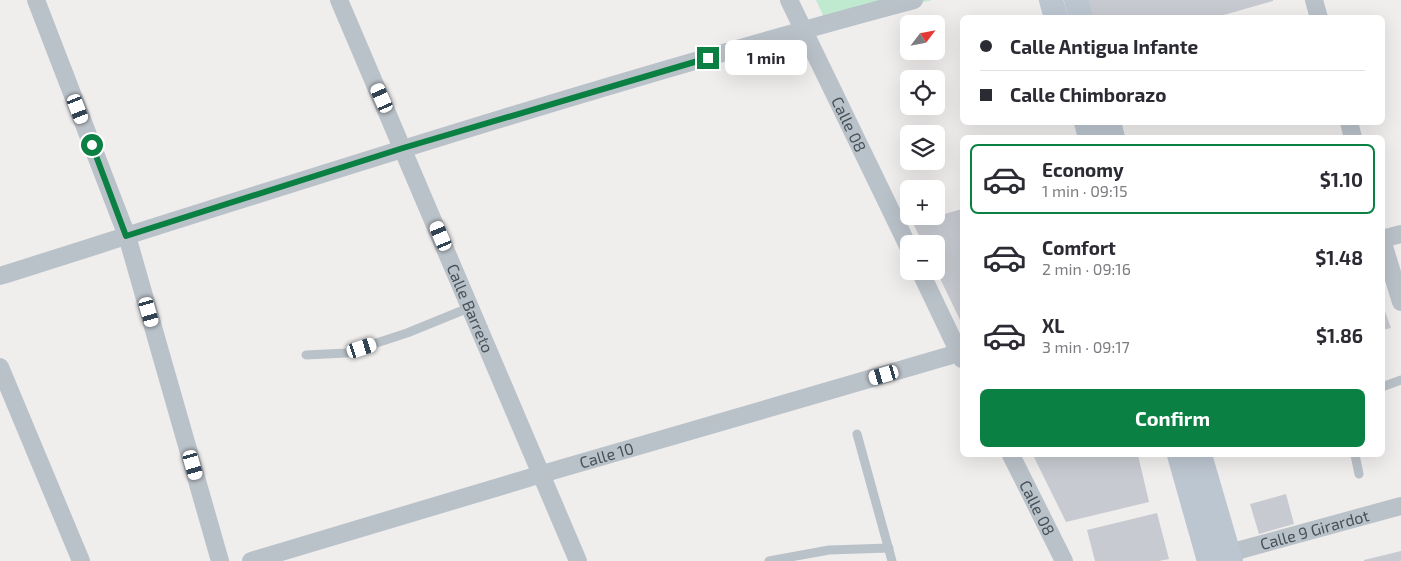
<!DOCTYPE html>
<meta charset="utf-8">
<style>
:root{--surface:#fff;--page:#f2f2f3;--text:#2b2b33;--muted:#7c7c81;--line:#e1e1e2;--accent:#0b8043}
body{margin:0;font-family:"Exo 2",sans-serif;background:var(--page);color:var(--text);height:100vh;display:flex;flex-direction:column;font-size:19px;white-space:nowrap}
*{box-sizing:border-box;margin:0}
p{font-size:16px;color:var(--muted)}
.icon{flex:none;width:28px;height:28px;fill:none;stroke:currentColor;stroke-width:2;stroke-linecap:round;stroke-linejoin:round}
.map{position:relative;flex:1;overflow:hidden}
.panel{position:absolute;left:960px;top:135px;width:425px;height:322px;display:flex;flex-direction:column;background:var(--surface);border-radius:8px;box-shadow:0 5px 20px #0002}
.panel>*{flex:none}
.guide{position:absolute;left:960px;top:15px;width:425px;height:110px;border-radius:8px;box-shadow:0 5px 20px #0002;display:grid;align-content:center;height:110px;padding:0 20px;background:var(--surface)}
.needle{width:32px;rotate:58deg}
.buttons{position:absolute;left:900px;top:15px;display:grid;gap:10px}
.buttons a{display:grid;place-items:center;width:45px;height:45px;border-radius:8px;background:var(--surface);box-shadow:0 5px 20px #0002;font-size:25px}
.end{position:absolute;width:22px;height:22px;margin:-11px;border:6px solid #0b8043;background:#fff;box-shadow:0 0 0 2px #fff}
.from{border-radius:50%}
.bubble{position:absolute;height:35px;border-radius:8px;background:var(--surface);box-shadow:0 5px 20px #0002;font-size:16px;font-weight:700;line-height:35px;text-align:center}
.car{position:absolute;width:15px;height:30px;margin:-15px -8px;border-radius:6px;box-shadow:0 0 4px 1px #0007;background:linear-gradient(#fff 24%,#345 0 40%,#fff 0 76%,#345 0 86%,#fff 0)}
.guide b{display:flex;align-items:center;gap:18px;height:48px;font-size:19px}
.guide b+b{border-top:1px solid var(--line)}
.guide i{width:12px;height:12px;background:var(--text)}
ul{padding:9px 0 0;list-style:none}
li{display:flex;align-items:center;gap:15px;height:70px;margin:0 10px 8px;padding:0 10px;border:2px solid transparent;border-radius:8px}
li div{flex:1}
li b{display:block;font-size:19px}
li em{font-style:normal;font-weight:700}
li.selected{border-color:var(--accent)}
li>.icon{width:45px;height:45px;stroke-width:1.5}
.button{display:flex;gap:10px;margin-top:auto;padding:10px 20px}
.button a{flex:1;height:58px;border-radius:8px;background:var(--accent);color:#fff;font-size:20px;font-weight:700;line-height:58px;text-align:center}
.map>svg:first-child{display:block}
</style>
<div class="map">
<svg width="1401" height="561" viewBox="0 0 1401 561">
<rect width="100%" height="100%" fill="#f0eded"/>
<path fill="#bfeacf" d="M816 0H932L828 26Z"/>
<g fill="#c7cad0">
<path d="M1085 0H1273V1L1213 18H1091Z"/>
<path d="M962 209V324L936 270V244H923L913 223Z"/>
<path d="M1382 303 1391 328 1382 330Z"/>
<path d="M1033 455H1138L1149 502 1066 522Z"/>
<path d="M1286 494 1294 524 1259 534 1250 504Z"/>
<path d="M1157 513 1169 559 1159 561H1095L1087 530Z"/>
<path d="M1401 551V561H1364V560Z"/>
</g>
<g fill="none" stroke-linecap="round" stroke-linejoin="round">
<g stroke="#bac2c9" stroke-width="9">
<path d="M306 355 346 353 407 333 471 307"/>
<path d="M1382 387 1401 380"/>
<path d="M857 434 892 561"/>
<path d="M1355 455 1359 474"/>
<path d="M769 561 829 550 889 548"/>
</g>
<g stroke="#bac2c9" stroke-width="18">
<path d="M36 0 127 236 220 561"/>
<path id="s1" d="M339 0 578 561"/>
<path id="s2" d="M789 0 909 248"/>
<path d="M1314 0 1319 18"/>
<path d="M1349 122 1353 138"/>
<path d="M1382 239 1401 234"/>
<path d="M1382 240 1401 302"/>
<path d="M920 271 962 359"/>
<path d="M0 276C303 180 606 82 914 0"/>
<path d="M0 367 81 561"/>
<path id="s3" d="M1011 455 1064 561"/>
<path id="s4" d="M1218 556 1401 506"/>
<path id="s5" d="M251 561 542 474 962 352"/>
</g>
<g stroke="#bcc6d0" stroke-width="24">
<path d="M1051 0 1056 18"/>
<path d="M1076 0 1081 18"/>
<path d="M1086 122 1090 138"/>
<path d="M1109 122 1113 138"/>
<path d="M1179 455 1209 561"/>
<path d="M1200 455 1231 561"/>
</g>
</g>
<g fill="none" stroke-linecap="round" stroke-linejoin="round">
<path stroke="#0b8043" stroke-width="6" d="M92 145 126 236 403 148 708 58"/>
</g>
<g text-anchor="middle" stroke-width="4" stroke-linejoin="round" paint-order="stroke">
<g font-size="16" fill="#475159" stroke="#fff">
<text dy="6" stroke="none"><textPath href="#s2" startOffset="138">Calle 08</textPath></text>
<text dy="6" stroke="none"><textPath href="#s1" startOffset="335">Calle Barreto</textPath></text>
<text dy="6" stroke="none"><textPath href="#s5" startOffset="371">Calle 10</textPath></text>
<text dy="6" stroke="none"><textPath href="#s3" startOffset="59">Calle 08</textPath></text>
<text dy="6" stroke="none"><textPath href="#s4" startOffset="100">Calle 9 Girardot</textPath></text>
</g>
</g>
</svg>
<div class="buttons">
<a><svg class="needle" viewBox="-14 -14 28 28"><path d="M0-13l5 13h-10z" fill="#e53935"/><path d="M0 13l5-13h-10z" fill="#7c7c81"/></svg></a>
<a><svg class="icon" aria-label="locate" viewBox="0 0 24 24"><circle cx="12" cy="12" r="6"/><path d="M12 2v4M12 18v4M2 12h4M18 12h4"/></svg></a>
<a><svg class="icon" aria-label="layers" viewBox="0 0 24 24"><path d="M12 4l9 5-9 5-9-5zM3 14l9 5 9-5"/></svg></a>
<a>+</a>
<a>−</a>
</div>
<i class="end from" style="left:92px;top:145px"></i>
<i class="end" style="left:708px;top:58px"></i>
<div class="bubble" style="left:725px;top:40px;width:82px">1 min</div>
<i class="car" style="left:382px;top:98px;rotate:336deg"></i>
<i class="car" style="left:78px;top:109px;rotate:159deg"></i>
<i class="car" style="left:441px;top:236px;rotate:337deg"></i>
<i class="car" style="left:149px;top:312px;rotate:164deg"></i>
<i class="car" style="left:362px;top:348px;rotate:72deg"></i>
<i class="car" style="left:884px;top:375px;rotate:254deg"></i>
<i class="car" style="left:193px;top:465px;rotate:164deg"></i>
<div class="guide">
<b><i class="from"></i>Calle Antigua Infante</b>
<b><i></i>Calle Chimborazo</b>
</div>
<section class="panel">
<ul>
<li class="selected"><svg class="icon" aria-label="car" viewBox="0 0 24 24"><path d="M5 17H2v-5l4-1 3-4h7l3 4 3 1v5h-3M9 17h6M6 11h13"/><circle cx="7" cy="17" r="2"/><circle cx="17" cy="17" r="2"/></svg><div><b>Economy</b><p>1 min · 09:15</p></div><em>$1.10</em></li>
<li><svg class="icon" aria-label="car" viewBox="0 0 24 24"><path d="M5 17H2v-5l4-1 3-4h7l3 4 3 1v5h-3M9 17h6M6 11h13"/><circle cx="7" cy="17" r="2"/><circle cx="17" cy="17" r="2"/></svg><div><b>Comfort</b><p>2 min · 09:16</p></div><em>$1.48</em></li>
<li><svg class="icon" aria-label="car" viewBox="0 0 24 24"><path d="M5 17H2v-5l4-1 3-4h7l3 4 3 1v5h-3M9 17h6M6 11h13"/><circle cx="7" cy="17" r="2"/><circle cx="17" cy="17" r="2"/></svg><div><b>XL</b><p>3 min · 09:17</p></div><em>$1.86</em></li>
</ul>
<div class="button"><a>Confirm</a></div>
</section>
</div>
